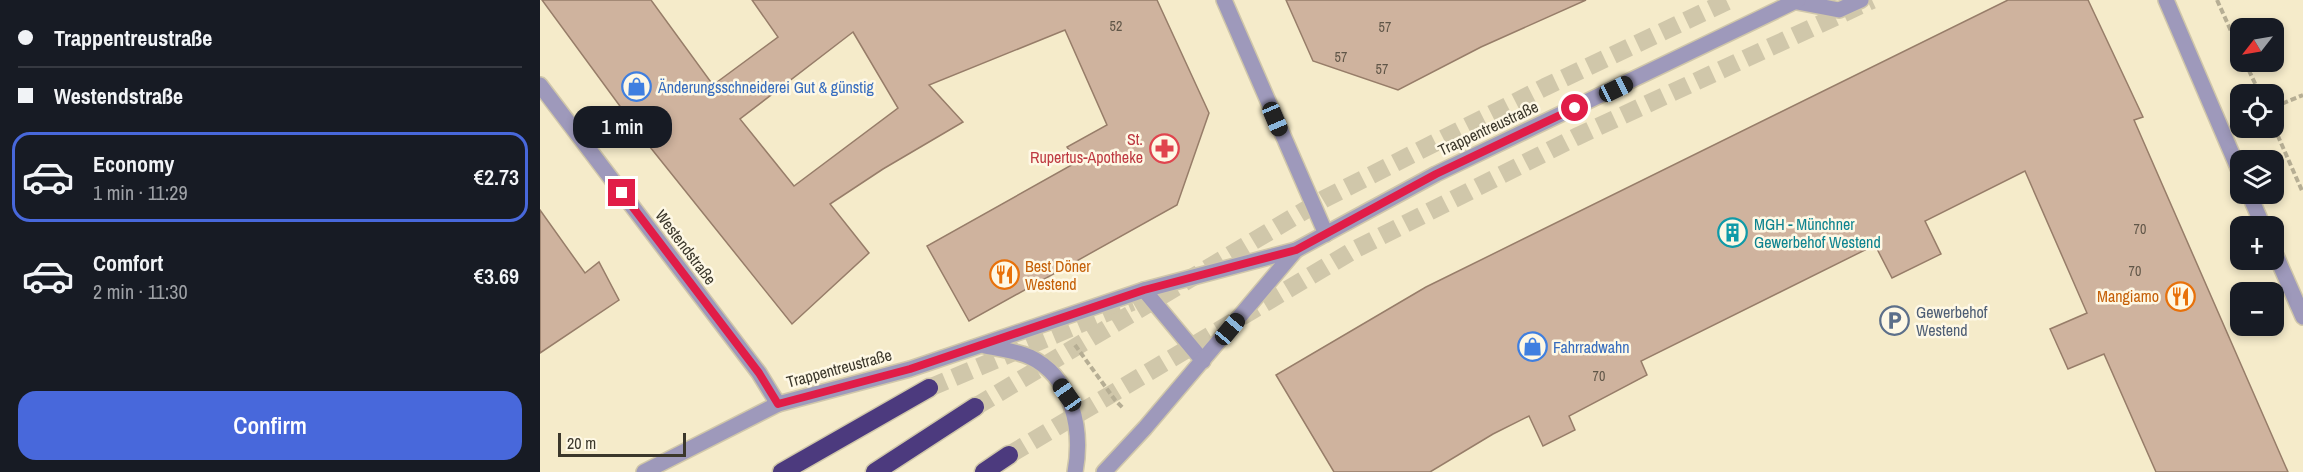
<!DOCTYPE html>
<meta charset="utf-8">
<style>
:root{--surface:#171b24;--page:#20242c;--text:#f1f3f6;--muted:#9ea1a6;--line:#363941;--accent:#4868db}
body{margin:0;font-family:"Archivo Narrow",sans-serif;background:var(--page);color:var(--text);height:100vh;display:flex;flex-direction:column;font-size:22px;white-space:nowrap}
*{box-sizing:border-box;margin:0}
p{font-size:20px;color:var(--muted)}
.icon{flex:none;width:33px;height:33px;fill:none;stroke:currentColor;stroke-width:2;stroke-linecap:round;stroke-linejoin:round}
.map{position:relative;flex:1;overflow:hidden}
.side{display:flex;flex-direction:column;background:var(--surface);width:540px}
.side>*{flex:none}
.top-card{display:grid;align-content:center;height:132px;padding:0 18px;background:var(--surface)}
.needle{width:39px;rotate:239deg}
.tools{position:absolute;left:1690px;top:18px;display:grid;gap:12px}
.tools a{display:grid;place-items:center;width:54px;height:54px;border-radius:12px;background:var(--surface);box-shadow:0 3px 9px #0003;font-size:30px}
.scale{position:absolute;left:18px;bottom:15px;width:128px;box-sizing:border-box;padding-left:6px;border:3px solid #3b372b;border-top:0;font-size:16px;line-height:21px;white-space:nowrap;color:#3b372b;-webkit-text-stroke:4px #fef8e5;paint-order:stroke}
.end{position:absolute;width:27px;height:27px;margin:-14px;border:8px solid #e11d48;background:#fff;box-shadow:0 0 0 3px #fff}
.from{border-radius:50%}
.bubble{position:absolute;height:42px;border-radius:18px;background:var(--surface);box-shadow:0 3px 9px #0003;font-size:20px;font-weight:600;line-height:42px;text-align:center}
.car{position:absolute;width:18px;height:36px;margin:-18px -9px;border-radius:8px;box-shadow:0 0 4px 2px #0007;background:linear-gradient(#222 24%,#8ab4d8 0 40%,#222 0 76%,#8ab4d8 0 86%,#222 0)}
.top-card b{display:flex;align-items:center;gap:21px;height:57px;font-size:22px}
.top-card b+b{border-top:2px solid var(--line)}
.top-card i{width:15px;height:15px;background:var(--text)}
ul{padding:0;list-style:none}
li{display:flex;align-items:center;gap:18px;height:90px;margin:0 12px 9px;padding:0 6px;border:3px solid transparent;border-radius:18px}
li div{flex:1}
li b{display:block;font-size:22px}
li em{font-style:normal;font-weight:600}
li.on{border-color:var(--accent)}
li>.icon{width:54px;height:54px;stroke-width:1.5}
.button{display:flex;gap:12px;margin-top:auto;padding:12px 18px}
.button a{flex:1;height:69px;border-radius:18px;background:var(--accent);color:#fff;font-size:24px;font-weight:600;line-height:69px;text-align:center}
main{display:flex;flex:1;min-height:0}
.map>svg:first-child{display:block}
</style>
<main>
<section class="side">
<div class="top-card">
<b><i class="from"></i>Trappentreustraße</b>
<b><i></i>Westendstraße</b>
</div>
<ul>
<li class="on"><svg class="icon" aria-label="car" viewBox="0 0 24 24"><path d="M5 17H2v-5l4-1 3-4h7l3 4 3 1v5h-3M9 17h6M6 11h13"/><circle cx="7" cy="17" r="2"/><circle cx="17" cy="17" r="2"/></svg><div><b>Economy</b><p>1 min · 11:29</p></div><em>€2.73</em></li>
<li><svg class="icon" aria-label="car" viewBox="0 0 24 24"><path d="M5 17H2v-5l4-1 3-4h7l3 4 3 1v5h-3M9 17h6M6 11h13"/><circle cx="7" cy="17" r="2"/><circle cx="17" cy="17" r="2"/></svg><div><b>Comfort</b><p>2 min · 11:30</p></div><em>€3.69</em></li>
</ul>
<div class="button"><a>Confirm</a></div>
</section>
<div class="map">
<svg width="1763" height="472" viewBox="0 0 1763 472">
<rect width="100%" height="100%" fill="#f5ebca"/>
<g fill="#cfb39e" stroke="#977d69" stroke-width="1.5" fill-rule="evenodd">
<path d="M2 0H111L173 85 238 37 212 0H617L669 113 637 205 429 321 387 246 537 162 527 147 567 125 525 30 389 85 423 122 343 169 290 204 329 253 252 324 110 147ZM313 32 358 108 254 186 200 119Z"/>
<path d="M746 0H1046L941 47 858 90 773 61Z"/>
<path d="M1468 0H1548L1603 117 1594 120 1748 472H1616L1564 354 1528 369 1510 329 1547 313 1485 171 1385 221 1401 254 1352 278 1335 245 1101 361 1107 375 1029 416 1035 430 1003 446 989 416 953 434 890 472H794L736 375 886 287Z"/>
<path d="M0 210 45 273 59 262 79 300 0 353Z"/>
</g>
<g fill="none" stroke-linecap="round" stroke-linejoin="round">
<g stroke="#d0c7aa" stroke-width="18" stroke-dasharray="18 9" stroke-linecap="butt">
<path d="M389 388 592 302"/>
<path d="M435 407 784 199 1005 87 1190 0"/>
<path d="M469 455 814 250 1036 137 1332 0"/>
</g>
<defs>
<g id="minor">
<path d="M684 0 786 234"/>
<path d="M1626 0 1701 175"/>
<path d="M1257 2 1299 10 1321 0"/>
<path d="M0 85 219 373 238 404"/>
<path d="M1709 194 1723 226"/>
<path d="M1734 251 1763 317"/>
<path d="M604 290 663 361"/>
<path d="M445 346C459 349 477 351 490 357 532 377 543 429 535 472"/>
<path d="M104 472 238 404 370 369 604 290 756 250 896 174 1258 0"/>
<path d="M564 472 605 428 756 250"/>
</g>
<g id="highway">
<path d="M242 472 389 388"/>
<path d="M335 472 435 407"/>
<path d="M444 472 469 455"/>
</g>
</defs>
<use href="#minor" stroke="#d0c7aa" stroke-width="18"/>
<use href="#highway" stroke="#d0c7aa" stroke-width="21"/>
<g stroke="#b6ae94" stroke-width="4" stroke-dasharray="6 3" stroke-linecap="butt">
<path d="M1677 0 1701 53"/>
<path d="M1705 62 1720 94"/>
<path d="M1734 107 1763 95"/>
<path d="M1734 127 1763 193"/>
<path d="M535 345 575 400 583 408"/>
</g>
<use href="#minor" stroke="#9e99bb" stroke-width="15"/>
<use href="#highway" stroke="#4c3a7e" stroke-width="18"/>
</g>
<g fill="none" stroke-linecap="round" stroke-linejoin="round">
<path stroke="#e11d48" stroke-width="8" d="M82 193 219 373 238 404 370 369 604 290 756 250 896 174 1035 108"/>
</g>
<defs>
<symbol id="shop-ring" viewBox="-11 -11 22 22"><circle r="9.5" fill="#fef8e5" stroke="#3f7fe0" stroke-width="1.5"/><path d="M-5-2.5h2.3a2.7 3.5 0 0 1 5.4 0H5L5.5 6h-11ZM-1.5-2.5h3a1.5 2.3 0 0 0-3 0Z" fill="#3f7fe0"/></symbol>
<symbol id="pharmacy-ring" viewBox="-11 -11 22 22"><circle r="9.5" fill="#fef8e5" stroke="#e0444e" stroke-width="1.5"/><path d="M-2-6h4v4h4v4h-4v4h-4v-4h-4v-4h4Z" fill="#e0444e"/></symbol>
<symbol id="building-ring" viewBox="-11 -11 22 22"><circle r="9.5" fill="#fef8e5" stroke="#0f9aa8" stroke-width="1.5"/><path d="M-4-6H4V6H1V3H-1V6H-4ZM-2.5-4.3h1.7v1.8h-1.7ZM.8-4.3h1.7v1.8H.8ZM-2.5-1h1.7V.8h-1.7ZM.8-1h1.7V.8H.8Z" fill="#0f9aa8"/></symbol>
<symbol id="restaurant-ring" viewBox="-11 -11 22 22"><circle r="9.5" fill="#fef8e5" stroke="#e8710a" stroke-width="1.5"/><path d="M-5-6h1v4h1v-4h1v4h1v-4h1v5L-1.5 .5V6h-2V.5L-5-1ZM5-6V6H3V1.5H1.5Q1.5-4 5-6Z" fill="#e8710a"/></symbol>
<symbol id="parking-ring" viewBox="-11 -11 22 22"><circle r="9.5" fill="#fef8e5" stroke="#5c6f8a" stroke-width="1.5"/><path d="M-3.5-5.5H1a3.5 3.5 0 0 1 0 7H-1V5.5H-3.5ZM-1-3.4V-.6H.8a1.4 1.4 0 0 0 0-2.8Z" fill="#5c6f8a"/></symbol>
</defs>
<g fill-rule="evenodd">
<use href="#shop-ring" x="80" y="70" width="33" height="33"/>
<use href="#pharmacy-ring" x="608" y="132" width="33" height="33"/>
<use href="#building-ring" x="1176" y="216" width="33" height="33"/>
<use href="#restaurant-ring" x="448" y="258" width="33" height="33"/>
<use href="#restaurant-ring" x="1624" y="280" width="33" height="33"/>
<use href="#parking-ring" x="1338" y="304" width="33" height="33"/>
<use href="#shop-ring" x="976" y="330" width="33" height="33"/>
</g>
<g text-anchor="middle" stroke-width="5" stroke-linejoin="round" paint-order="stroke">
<g font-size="14" fill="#605648">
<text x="576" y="31">52</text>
<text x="845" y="32">57</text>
<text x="801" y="62">57</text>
<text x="842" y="74">57</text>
<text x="1600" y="234">70</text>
<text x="1595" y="276">70</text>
<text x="1059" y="381">70</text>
</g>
<g font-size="16" fill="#366cbe" stroke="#fef8e5" text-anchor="start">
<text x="118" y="93">Änderungsschneiderei Gut &amp; günstig</text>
<text x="1013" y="353">Fahrradwahn</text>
</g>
<g font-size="16" fill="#3b372b" stroke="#fef8e5">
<text transform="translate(948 128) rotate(-25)" y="6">Trappentreustraße</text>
<text transform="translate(146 247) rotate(53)" y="6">Westendstraße</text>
<text transform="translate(299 368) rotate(-15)" y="6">Trappentreustraße</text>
</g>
<g font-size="16" fill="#be3a42" stroke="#fef8e5" text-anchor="end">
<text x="603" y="145">St.<tspan x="603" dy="18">Rupertus-Apotheke</tspan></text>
</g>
<g font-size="16" fill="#0d838f" stroke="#fef8e5" text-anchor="start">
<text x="1214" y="230">MGH - Münchner<tspan x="1214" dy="18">Gewerbehof Westend</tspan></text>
</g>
<g font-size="16" fill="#c56008" stroke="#fef8e5" text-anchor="start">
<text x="485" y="272">Best Döner<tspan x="485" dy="18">Westend</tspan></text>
<text x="1619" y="302" text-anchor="end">Mangiamo</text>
</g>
<g font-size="16" fill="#4e5e75" stroke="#fef8e5" text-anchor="start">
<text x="1376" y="318">Gewerbehof<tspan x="1376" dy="18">Westend</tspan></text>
</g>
</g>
</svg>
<div class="tools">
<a><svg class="needle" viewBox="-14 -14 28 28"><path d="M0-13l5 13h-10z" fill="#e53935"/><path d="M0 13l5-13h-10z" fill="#9ea1a6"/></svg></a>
<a><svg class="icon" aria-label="locate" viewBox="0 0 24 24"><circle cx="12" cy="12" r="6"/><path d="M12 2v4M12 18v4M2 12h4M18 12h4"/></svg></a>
<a><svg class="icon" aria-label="layers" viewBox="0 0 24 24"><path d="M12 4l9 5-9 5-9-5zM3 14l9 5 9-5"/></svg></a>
<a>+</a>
<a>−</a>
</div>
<div class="scale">20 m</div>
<i class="end from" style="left:1035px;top:108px"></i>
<i class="end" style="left:82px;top:193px"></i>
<div class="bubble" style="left:33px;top:106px;width:99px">1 min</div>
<i class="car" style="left:1076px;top:89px;rotate:64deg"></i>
<i class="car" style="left:735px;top:119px;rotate:157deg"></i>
<i class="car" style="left:690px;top:329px;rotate:40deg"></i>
<i class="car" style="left:527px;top:395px;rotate:325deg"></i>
</div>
</main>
